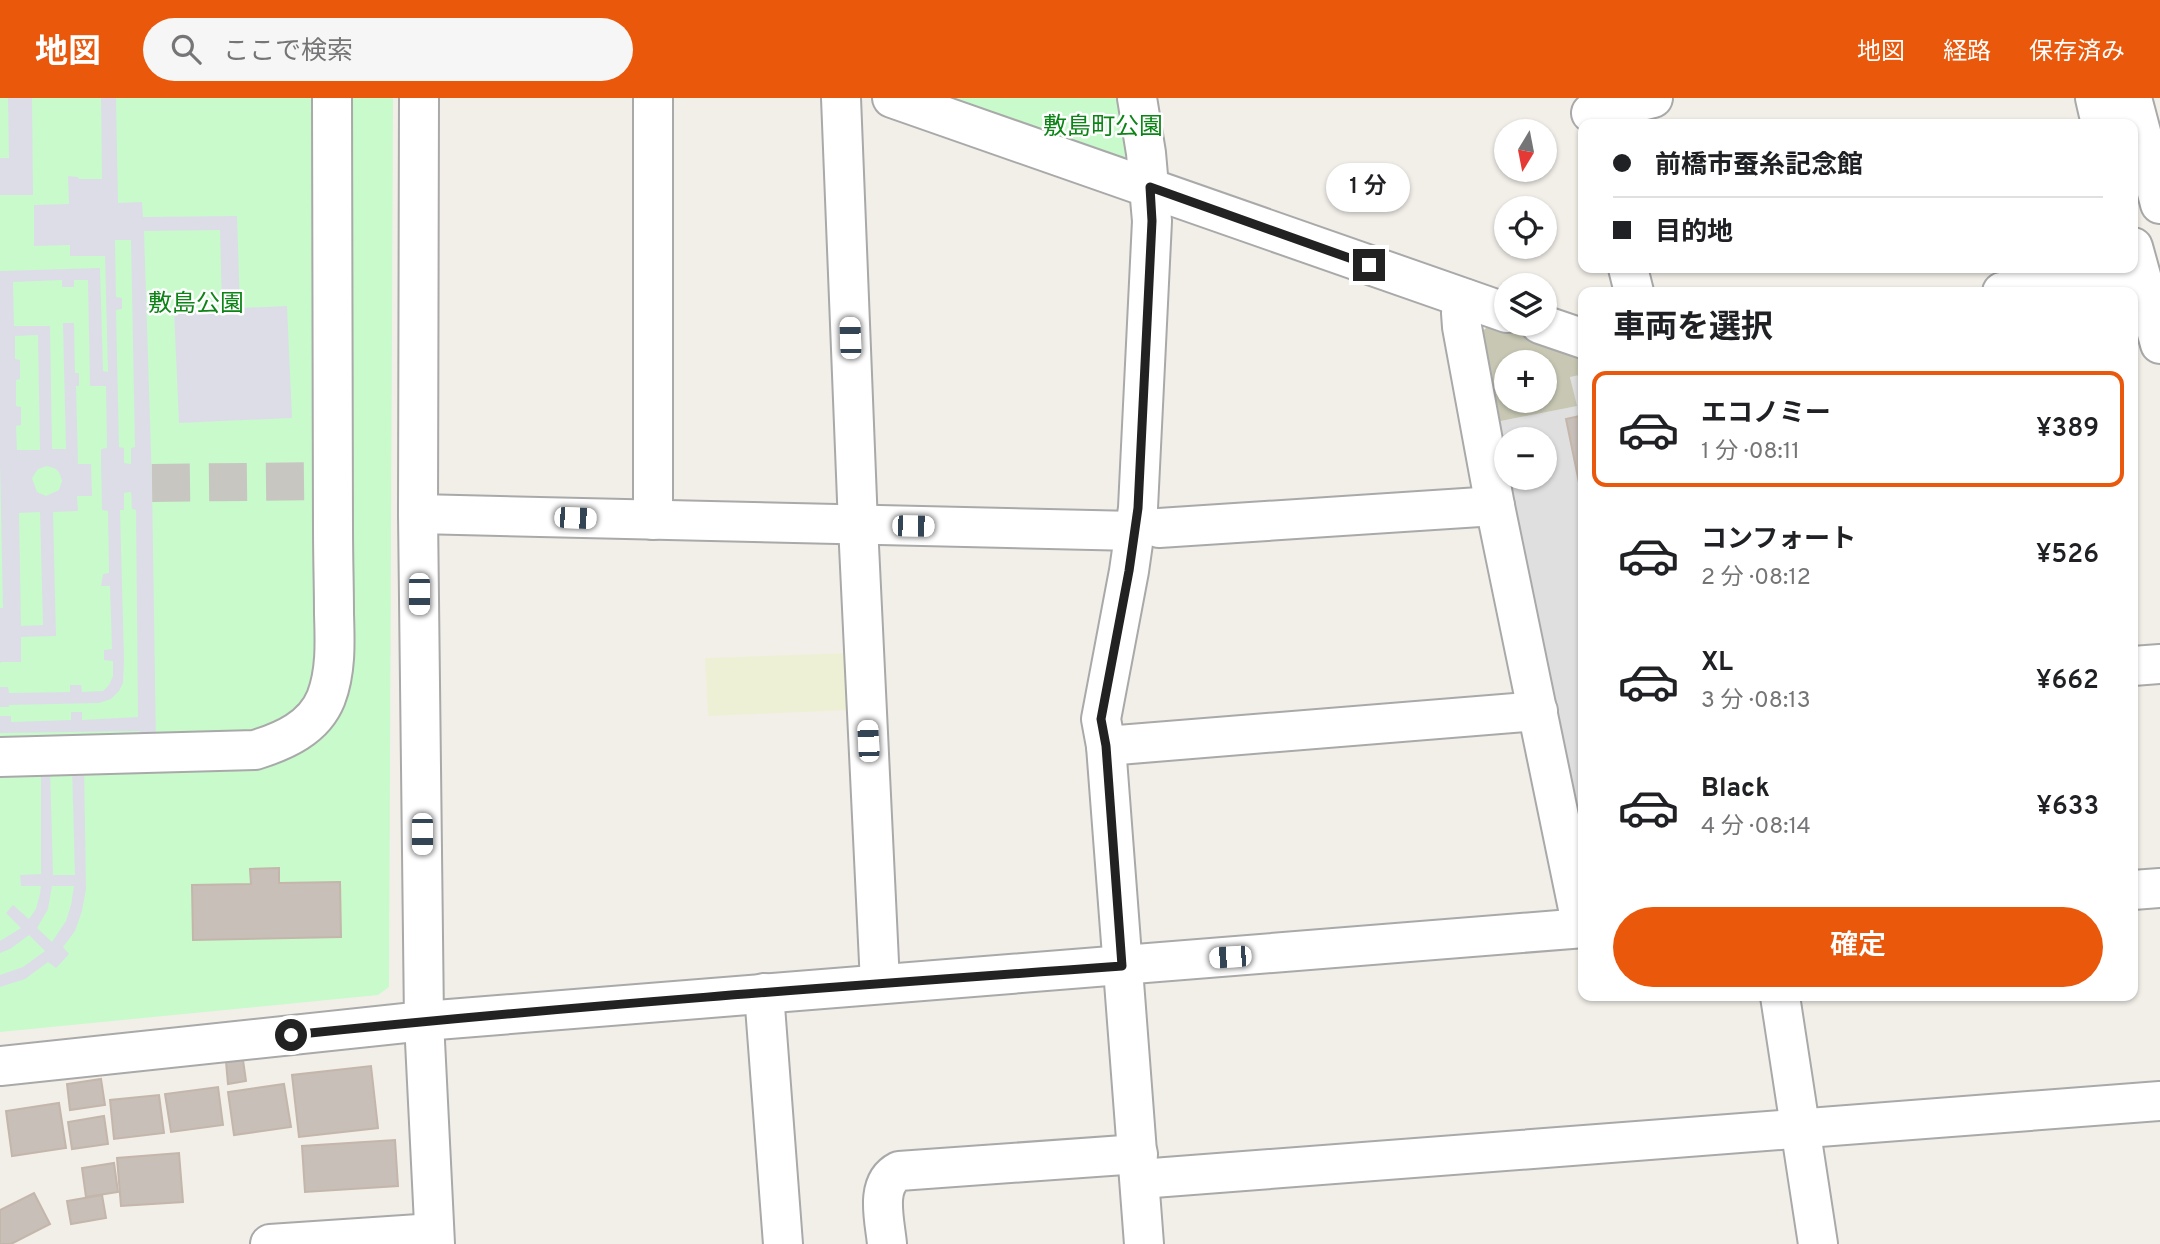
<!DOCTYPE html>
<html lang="ja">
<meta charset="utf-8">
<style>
:root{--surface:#fff;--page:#f6f6f6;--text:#202124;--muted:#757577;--line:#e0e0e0;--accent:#ea580c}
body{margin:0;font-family:Overpass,"Noto Sans JP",sans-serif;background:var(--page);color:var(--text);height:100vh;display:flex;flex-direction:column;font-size:26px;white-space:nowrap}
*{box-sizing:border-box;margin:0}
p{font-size:23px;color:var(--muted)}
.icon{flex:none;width:38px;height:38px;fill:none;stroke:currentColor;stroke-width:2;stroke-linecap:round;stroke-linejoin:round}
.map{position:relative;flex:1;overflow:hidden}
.side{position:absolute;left:1578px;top:189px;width:560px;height:714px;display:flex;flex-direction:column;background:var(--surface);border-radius:14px;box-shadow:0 2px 5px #0004}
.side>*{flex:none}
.guide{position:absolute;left:1578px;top:21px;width:560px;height:154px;border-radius:14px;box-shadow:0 2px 5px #0004;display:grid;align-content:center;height:154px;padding:0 35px;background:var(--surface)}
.needle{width:46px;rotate:190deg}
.buttons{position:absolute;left:1494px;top:21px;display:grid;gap:14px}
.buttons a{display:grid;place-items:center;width:63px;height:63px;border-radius:50%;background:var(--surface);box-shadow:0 2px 5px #0004;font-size:35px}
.end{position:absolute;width:32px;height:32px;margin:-16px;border:9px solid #222;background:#fff;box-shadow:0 0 0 4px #fff}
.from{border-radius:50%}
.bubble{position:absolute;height:49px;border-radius:24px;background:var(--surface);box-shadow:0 2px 5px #0004;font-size:23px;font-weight:600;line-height:49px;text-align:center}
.car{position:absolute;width:21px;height:42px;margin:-21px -10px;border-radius:9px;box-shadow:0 0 5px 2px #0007;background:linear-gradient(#fff 24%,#345 0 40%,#fff 0 76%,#345 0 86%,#fff 0)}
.guide b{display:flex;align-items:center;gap:24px;height:66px;font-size:26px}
.guide b+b{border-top:2px solid var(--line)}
.guide i{width:18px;height:18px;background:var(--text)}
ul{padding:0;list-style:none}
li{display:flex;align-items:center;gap:21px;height:116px;margin:0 14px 10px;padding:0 21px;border:4px solid transparent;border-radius:14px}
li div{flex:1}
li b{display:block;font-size:26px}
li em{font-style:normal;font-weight:600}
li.selected{border-color:var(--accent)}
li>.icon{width:63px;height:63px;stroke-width:1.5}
h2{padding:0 35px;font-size:32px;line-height:84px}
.cta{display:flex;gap:14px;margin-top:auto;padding:14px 35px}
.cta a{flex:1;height:80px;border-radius:42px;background:var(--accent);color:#fff;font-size:28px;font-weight:600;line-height:80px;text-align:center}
header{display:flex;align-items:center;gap:42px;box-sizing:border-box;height:98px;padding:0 35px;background:var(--accent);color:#fff}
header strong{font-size:33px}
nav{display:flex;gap:38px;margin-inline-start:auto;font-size:24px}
.search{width:490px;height:63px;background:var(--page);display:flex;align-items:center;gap:18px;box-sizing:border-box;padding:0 24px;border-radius:38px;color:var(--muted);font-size:26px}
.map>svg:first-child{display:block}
</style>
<header>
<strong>地図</strong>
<div class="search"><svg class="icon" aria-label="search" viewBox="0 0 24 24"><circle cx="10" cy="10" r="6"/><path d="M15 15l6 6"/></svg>ここで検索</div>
<nav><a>地図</a><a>経路</a><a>保存済み</a></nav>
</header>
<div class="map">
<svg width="2160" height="1146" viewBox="0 0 2160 1146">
<rect width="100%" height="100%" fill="#f2efe9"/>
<path fill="#e0dfdf" d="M1584 276V753L1507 380H1545V341H1507V379L1496 324 1576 308 1570 278Z"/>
<path fill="#c7c7b4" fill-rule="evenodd" d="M1494 223 1580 253 1584 276 1570 279 1577 308 1496 324 1477 238ZM1507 264H1545V303H1507Z"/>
<path fill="#eef0d5" d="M850 555 852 612 708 618 705 560Z"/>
<g fill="#c8facc">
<path d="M0 0H393L389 889 378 897 0 934Z"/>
<path d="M935 0H1126L1135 50 1120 63Z"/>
</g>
<g fill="#dddde8" fill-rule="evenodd">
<path d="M8 0H32L33 97H0V60H9Z"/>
<path d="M101 0H116L118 105 142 104 143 119 237 118 240 210 287 208 292 320 179 325 174 212 222 210 220 132 144 133 152 385 156 646 84 666 86 791 82 813 75 833 63 849 69 856 56 870 48 864 25 881 0 889V877L23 869 45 853 29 837 10 851 0 855V843L21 830 6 815 13 807 29 821 36 811 40 796 41 788H21L20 777 41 776V667L141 646 140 633 0 635V618H11V624L71 622V614H82V622L138 619 136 412 132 411 131 394 124 395V412H120L124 562 123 585 119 593 111 601 99 605 9 607V609H0V589H8L9 595 70 594V587H81L82 594 103 593 109 587 113 578V563L104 562V552L112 551 110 488H101L103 476 109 475 108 413 102 412 101 366V351L107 350 106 288H90L88 182H74V189H62V182L13 184 14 228H50L52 351H66L63 225H74L75 275H79V288H76L78 366H91L92 398H77L78 413 53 414 56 538 21 539V564H2L0 565V510H3L0 365V173L100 170 103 273 108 274 105 158H70V147L34 148V107L69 106 68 78 78 79 79 81H102ZM115 142H131L135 349 131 350V366L124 365V350L119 349 116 212 122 211V200L116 199ZM38 237 40 352H17L16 328 21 327V309L16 308V282L20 281V262L15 261V238ZM47 368 56 371 59 374 62 383 59 392 46 398 37 394 32 380 38 371ZM40 414 43 527 21 528 19 415ZM50 667H72L75 777H53ZM52 788H74L71 807 66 823 52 844 37 830 48 811Z"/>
</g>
<g fill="#c7bfb8" stroke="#c4b6ab" stroke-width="2">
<path d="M1584 317V409L1566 321Z"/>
<path d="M279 770V785L340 784 341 839 193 842 192 787 251 786 250 771Z"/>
<path d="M243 962 246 983 228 986 226 964Z"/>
<path d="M371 968 378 1030 299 1039 292 977Z"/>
<path d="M101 981 105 1007 70 1012 67 986Z"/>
<path d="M284 986 291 1029 234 1037 228 994Z"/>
<path d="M218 989 223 1027 171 1034 165 996Z"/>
<path d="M159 997 164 1035 114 1041 110 1002Z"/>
<path d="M59 1005 66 1050 12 1058 6 1013Z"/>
<path d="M104 1018 108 1046 72 1051 68 1024Z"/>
<path d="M395 1042 398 1088 305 1094 302 1048Z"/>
<path d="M179 1055 183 1104 121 1108 117 1060Z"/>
<path d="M114 1065 118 1094 86 1099 82 1070Z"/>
<path d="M34 1095 50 1126 11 1146H0V1112Z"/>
<path d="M102 1097 106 1120 71 1126 67 1103Z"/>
</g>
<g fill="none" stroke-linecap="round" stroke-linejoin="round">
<path stroke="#c8c6c1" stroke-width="38" stroke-dasharray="38 19" stroke-linecap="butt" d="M152 385 322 383"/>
<defs>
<g id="minor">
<path d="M419 0 418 416 424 923 435 1146"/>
<path d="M841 0 858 427 880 885"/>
<path d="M892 0 1507 215"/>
<path d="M1137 0 1146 55 1152 123 1138 410 1129 473 1101 621 1106 648 1144 1146"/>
<path d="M2095 0 2101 26"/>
<path d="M2132 0 2160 106"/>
<path d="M1591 15 1653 0"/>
<path d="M2133 149 2160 246"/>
<path d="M1628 170 1634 194"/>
<path d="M2002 194 2122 170"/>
<path d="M1466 201 1461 215 1462 229 1495 408 1582 830"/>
<path d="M1540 226 1584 241"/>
<path d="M418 416 1135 433"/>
<path d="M653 422V0"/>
<path d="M1159 430 1495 408"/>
<path d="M2133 568 2160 566"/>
<path d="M1106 648 1538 613"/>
<path d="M0 659 255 652C284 643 314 630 326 600 336 574 335 545 334 516 334 488 333 460 333 431 332 287 333 144 332 0"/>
<path d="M2133 792 2160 790"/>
<path d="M764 895 783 1146"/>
<path d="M1780 898 1818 1146"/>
<path d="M0 968 424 923 1584 830"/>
<path d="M1140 1081 2160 1003"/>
<path d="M270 1146 434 1135"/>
<path d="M887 1146C885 1123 874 1086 899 1073L1138 1056"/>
</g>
</defs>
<use href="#minor" stroke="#a9a9a9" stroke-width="42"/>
<use href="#minor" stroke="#fff" stroke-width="38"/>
</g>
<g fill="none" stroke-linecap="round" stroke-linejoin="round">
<path stroke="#222" stroke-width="9" d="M291 937C568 908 845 888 1122 868L1106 648 1101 621 1129 473 1138 410 1152 123 1150 89 1369 167"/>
</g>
<g text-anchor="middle" stroke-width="5" stroke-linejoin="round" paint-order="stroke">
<g font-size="24" fill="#0c8416" stroke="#fff">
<text x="1103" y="36">敷島町公園</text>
<text x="196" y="213">敷島公園</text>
</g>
</g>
</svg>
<div class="buttons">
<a><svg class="needle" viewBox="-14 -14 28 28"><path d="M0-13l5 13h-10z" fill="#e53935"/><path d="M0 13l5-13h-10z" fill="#757577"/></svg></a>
<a><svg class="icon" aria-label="locate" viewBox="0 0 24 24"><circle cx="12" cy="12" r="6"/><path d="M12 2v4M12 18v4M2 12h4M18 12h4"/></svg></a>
<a><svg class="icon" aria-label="layers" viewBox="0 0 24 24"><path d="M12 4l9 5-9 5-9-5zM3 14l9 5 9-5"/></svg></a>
<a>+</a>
<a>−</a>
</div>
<i class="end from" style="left:291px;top:937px"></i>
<i class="end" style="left:1369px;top:167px"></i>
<div class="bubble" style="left:1326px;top:65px;width:84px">1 分</div>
<i class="car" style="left:850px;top:240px;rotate:358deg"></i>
<i class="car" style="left:575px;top:420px;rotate:92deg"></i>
<i class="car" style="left:913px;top:428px;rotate:91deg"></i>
<i class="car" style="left:419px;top:496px;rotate:180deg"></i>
<i class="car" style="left:868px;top:643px;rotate:357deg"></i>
<i class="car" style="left:422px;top:736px;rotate:180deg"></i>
<i class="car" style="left:1230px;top:859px;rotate:266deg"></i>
<div class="guide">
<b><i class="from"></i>前橋市蚕糸記念館</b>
<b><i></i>目的地</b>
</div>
<section class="side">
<h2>車両を選択</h2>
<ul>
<li class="selected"><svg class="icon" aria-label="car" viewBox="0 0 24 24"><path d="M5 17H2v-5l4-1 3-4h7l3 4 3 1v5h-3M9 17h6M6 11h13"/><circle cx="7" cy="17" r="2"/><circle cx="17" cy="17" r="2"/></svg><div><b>エコノミー</b><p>1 分 · 08:11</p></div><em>¥389</em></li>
<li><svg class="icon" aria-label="car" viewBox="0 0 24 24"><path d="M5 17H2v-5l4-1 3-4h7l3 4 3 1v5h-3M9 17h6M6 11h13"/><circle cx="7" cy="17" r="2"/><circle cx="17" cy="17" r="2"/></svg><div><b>コンフォート</b><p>2 分 · 08:12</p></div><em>¥526</em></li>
<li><svg class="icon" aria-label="car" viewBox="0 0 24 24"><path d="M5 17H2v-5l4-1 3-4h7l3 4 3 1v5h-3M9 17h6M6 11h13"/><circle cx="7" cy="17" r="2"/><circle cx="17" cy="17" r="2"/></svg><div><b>XL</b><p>3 分 · 08:13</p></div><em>¥662</em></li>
<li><svg class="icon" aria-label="car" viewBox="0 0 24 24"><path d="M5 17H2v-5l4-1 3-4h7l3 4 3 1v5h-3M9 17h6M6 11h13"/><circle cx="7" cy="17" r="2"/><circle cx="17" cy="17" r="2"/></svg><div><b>Black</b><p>4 分 · 08:14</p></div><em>¥633</em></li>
</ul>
<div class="cta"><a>確定</a></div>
</section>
</div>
